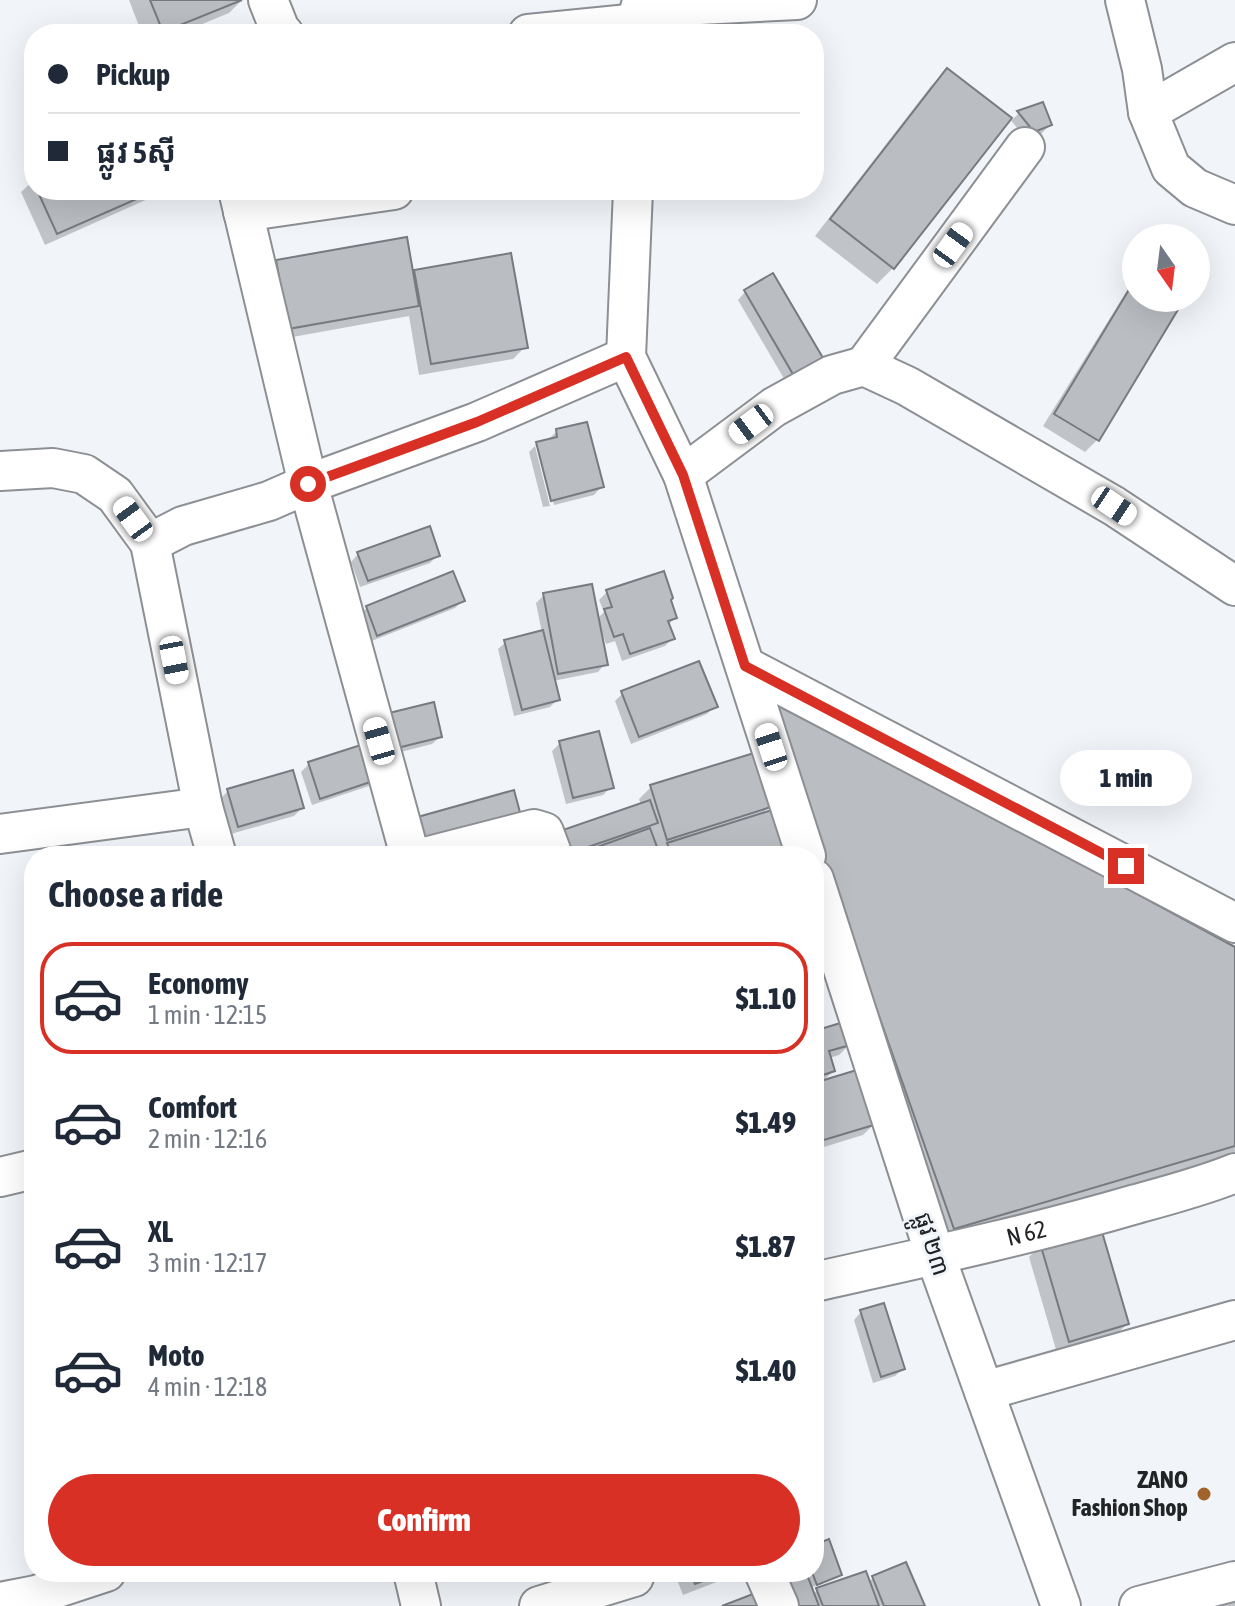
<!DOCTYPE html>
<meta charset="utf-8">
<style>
:root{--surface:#fff;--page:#f6f6f7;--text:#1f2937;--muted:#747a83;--line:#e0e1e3;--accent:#d93025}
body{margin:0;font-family:"Asap Condensed","Noto Sans Khmer",sans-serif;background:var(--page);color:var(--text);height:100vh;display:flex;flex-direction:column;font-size:30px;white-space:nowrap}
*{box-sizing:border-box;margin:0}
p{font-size:26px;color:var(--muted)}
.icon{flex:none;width:44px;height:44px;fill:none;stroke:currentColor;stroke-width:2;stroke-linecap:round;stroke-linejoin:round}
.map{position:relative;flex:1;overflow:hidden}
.details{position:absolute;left:24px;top:846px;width:800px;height:736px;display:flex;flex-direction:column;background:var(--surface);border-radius:32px;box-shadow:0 8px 32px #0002}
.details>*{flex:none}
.hud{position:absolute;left:24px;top:24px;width:800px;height:176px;border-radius:32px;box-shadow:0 8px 32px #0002;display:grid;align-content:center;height:176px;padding:0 24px;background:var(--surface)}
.needle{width:52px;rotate:166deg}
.fabs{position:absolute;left:1122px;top:224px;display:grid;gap:16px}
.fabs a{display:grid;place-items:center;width:88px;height:88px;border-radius:50%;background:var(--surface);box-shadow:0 8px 32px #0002;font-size:40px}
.end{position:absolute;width:36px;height:36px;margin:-18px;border:10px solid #d93025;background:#fff;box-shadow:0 0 0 4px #fff}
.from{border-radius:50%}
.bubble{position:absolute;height:56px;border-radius:28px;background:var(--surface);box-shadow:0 8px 32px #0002;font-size:26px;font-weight:800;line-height:56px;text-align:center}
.car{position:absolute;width:24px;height:48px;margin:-24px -12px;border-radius:10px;box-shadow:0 0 6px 2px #0007;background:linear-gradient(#fff 24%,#345 0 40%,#fff 0 76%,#345 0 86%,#fff 0)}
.hud b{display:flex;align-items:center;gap:28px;height:76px;font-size:30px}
.hud b+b{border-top:2px solid var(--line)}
.hud i{width:20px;height:20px;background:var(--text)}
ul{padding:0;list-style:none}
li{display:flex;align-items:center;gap:24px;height:112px;margin:0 16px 12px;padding:0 8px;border:4px solid transparent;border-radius:32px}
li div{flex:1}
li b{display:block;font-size:30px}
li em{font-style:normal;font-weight:800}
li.current{border-color:var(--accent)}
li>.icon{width:72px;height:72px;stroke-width:1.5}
h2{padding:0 24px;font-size:36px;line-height:96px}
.cta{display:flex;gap:16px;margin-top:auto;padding:16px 24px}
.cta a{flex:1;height:92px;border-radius:48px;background:var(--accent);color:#fff;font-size:32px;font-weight:800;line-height:92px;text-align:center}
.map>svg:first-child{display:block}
</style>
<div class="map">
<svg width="1235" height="1606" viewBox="0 0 1235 1606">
<rect width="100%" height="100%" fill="#f1f5fa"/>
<g fill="#0003">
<path d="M129 0H242L229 13 178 34H142Z"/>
<path d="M947 71 893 268 877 284 815 236 931 86Z"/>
<path d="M1042 104 1050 125 1042 133 1026 139 1009 118 1012 120 1019 113Z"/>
<path d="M34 180V190H168L45 245 21 192Z"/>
<path d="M510 255 525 347 513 359 419 375 409 316 276 340 265 274 277 262 411 272Z"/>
<path d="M1136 276V298H1182L1097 440 1085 452 1043 426Z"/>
<path d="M745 292 821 358 786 382 738 300Z"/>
<path d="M557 431 601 487 594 495 554 505 539 446H535L550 506 543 507 529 452 537 444 549 439Z"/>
<path d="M358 554 438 555 430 563 360 587 351 562Z"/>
<path d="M607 592 669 600 675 618 668 625 673 638 665 646 622 661 615 641 606 644 602 632 600 633 605 664 598 672 553 681 558 699 550 707 514 716 498 649 506 642 542 633 536 603 544 595 597 619 604 612 599 600Z"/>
<path d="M463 600 455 608 369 642 359 615 367 608Z"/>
<path d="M623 693 715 706 707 714 631 744 615 701Z"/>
<path d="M750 709 1235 949V1155L1196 1169 939 1244Z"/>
<path d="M382 723 440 737 432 744 389 755Z"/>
<path d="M560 743 611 787 603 795 566 804 552 751Z"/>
<path d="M752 755 769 806 760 816 784 852 779 856H657L666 847 655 850 654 847 647 854 641 856H552L641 805 639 799 651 787Z"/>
<path d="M309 764 377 779 369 786 312 805 301 772Z"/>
<path d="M228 791 302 808 294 816 231 834 221 798Z"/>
<path d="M814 937 822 960 814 968Z"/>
<path d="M814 1033 851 1043 839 1055 829 1058 833 1071 821 1083 875 1123 863 1135 814 1150Z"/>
<path d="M1041 1245 1127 1324 1115 1336 1057 1353 1029 1257Z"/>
<path d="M861 1312 903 1369 895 1376 873 1383 854 1320Z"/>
<path d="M814 1517 821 1536 814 1543Z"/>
<path d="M814 1547 840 1574 836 1577 810 1588 813 1595 817 1590 868 1583 873 1578 923 1606H783L787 1572H814Z"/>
<path d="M674 1572H736L732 1576 683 1595Z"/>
<path d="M1235 1600V1606H1206Z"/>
</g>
<g fill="#babec3" stroke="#777a7f" stroke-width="2">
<path d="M150 0H242L163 32Z"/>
<path d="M947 68 1012 118 894 269 830 219Z"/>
<path d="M1043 102 1052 125 1034 132 1017 111Z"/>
<path d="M37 190H157L57 234Z"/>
<path d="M407 237 419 306 288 329 276 260Z"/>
<path d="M511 253 528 348 431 364 414 270Z"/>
<path d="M773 273 823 358 794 376 744 290Z"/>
<path d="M1136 278V298H1185L1099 441 1054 414Z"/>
<path d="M587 422 604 487 551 501 536 442 557 437 556 429Z"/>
<path d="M430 526 440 556 368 581 357 552Z"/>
<path d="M453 571 465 601 377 636 366 606Z"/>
<path d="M664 571 673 598 671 600 677 618 668 621 675 639 630 654 623 634 614 637 604 609 612 607 606 590Z"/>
<path d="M592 584 608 665 558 674 543 593Z"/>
<path d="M543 630 560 700 522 710 504 640Z"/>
<path d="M699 661 718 707 639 737 621 691Z"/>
<path d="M765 692 1235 947V1146L954 1229Z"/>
<path d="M434 702 442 737 397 748 389 713Z"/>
<path d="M599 731 614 788 573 798 559 741Z"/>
<path d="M367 743 379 779 320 799 308 762Z"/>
<path d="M754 753 771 807 667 840 650 785Z"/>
<path d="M293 770 304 808 238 827 227 789Z"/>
<path d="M514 790 521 816 421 843 414 818Z"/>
<path d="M650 800 658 823 562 856 554 833Z"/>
<path d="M772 810 786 852 774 856H672L667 843Z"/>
<path d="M650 828 657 847 631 856H572Z"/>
<path d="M847 1021 854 1044 829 1051 835 1071 814 1078V1031Z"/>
<path d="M860 1069 877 1124 814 1143V1083Z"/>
<path d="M1100 1225 1129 1324 1069 1342 1040 1243Z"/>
<path d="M884 1303 905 1369 881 1377 860 1310Z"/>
<path d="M829 1539 842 1575 817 1585 812 1572H814V1545Z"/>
<path d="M906 1562 925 1606H884L872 1576Z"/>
<path d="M866 1571 879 1606H823L816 1588Z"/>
<path d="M690 1572H727L695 1584Z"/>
<path d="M781 1572H806L819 1606H793Z"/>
<path d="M763 1590 767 1606H722Z"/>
</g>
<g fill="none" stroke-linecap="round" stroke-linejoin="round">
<defs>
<g id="minor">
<path d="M268 0 280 30 284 34"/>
<path d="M1125 0 1142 69 1148 112 1171 168 1195 188 1235 205"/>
<path d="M640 8 797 0"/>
<path d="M528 34 639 23"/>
<path d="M1148 112 1235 62"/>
<path d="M238 190 308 484 410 856"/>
<path d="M633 190 626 357 683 475 806 856"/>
<path d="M243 212 394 190"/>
<path d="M864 366 1025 147"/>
<path d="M0 471 53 468 84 474 115 495 150 543 203 807 217 856"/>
<path d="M683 475 774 407 832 375 864 366 907 386 1114 506 1235 586"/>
<path d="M150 543 183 526 269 501 308 484 477 422 626 357"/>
<path d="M745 666 1235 923"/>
<path d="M0 834 203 807"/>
<path d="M429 856 534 829 544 832 553 856"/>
<path d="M814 879 935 1255 1061 1606"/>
<path d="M0 1177 34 1169"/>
<path id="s1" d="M814 1282C922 1258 1030 1235 1136 1204 1169 1195 1203 1186 1235 1173"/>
<path d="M984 1391 1235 1320"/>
<path d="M413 1572 421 1606"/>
<path d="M764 1572 779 1606"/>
<path d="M0 1602 36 1595 106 1572"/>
<path d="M539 1606 634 1577"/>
<path d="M1139 1606 1235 1581"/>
</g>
</defs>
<use href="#minor" stroke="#8c8f94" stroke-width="42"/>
<use href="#minor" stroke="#fff" stroke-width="38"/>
</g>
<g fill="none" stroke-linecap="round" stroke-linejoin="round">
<path stroke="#d93025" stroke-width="10" d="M308 484 477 422 626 357 683 475 745 666 1126 866"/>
</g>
<circle fill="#a2632b" stroke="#f1f5fa" stroke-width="3" cx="1204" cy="1494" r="8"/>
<g text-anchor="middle" stroke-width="6" stroke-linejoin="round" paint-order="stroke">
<g font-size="24" fill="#222325" stroke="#f1f5fa">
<text dy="8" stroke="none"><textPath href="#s1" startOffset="218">N 62</textPath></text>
<text transform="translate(932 1244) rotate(72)" y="8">ផ្លូវ ២៣</text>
</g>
<g font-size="24" font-weight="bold" fill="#222325" stroke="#f1f5fa" text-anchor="end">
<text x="1188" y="1488">ZANO<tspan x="1188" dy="28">Fashion Shop</tspan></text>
</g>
</g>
</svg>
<div class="fabs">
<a><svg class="needle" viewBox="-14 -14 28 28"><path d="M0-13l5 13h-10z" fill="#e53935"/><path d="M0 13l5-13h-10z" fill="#747a83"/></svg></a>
</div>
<i class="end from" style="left:308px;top:484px"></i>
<i class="end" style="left:1126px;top:866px"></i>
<div class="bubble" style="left:1060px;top:750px;width:132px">1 min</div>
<i class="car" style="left:953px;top:245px;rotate:36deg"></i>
<i class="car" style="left:751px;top:424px;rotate:233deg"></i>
<i class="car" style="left:1114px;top:506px;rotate:124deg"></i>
<i class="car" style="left:133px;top:519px;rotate:324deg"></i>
<i class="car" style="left:174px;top:660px;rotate:169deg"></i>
<i class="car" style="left:379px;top:741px;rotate:344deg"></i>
<i class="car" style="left:771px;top:747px;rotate:342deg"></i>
<div class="hud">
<b><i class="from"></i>Pickup</b>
<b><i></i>ផ្លូវ 5ស៊ី</b>
</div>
<section class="details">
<h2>Choose a ride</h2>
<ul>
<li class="current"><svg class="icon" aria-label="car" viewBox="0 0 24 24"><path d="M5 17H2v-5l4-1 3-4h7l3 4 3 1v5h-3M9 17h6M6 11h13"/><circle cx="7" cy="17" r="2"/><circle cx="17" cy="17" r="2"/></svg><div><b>Economy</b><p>1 min · 12:15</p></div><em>$1.10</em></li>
<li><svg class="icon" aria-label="car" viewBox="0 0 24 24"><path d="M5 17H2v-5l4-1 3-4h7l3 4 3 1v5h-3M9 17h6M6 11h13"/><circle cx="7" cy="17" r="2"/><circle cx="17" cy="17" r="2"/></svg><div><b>Comfort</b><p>2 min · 12:16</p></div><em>$1.49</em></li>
<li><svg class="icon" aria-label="car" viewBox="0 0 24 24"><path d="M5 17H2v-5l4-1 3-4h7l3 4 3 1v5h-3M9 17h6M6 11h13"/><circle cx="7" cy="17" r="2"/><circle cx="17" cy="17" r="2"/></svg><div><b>XL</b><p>3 min · 12:17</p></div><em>$1.87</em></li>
<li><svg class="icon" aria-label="car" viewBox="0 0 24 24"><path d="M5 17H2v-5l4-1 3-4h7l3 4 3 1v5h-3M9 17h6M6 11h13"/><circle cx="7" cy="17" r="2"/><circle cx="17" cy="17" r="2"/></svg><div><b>Moto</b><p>4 min · 12:18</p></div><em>$1.40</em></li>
</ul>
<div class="cta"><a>Confirm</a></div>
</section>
</div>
